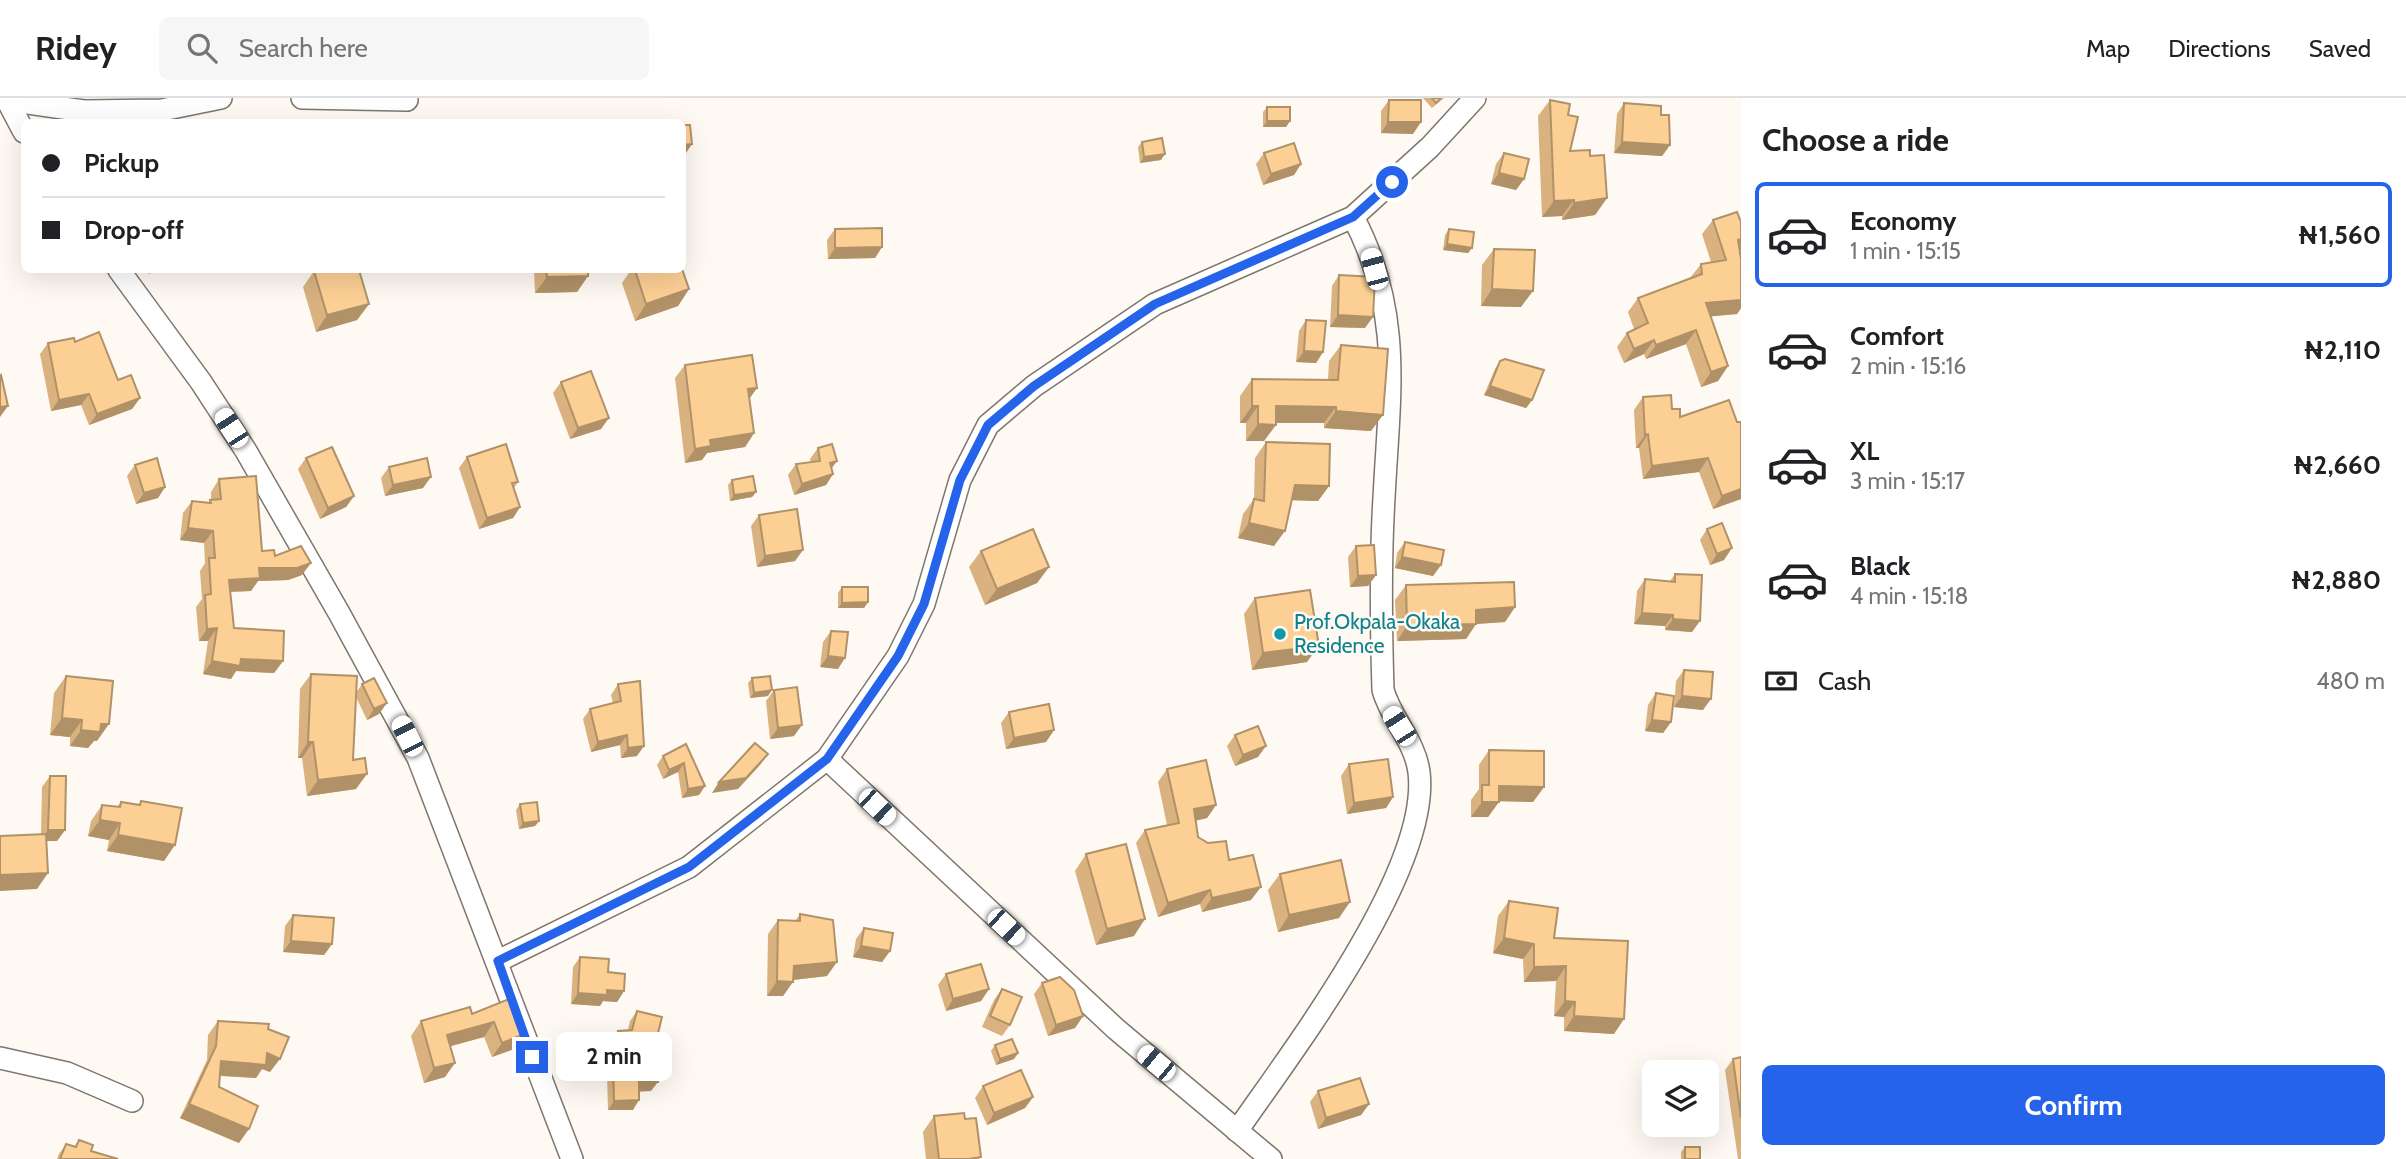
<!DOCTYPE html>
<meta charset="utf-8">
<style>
:root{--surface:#fff;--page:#f6f6f6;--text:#202124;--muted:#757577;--line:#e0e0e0;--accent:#2563eb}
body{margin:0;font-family:Cabin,sans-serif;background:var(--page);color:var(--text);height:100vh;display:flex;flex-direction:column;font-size:26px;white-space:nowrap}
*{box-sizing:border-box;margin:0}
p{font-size:23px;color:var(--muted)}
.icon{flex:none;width:38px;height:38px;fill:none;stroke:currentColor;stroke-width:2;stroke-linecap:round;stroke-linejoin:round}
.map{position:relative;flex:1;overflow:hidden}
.details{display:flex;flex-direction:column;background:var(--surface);width:665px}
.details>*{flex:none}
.guide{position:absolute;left:21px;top:21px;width:665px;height:154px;border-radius:10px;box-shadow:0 7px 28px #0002;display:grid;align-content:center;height:154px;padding:0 21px;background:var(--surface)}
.buttons{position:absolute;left:1642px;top:962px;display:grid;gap:14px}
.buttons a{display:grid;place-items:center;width:77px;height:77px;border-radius:10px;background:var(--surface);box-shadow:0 7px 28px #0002;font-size:35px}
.end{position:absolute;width:32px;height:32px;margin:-16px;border:9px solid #2563eb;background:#fff;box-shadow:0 0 0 4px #fff}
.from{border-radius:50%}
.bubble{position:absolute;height:49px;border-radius:10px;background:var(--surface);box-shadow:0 7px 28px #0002;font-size:23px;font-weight:700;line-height:49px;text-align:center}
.car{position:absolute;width:21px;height:42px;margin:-21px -10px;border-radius:9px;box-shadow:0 0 5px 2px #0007;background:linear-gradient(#fff 24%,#345 0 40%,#fff 0 76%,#345 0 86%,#fff 0)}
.guide b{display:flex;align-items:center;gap:24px;height:66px;font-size:26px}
.guide b+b{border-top:2px solid var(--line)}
.guide i{width:18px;height:18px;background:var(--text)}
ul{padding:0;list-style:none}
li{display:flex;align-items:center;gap:21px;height:105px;margin:0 14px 10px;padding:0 7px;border:4px solid transparent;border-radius:10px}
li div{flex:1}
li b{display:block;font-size:26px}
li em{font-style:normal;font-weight:700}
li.current{border-color:var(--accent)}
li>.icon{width:63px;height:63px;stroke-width:1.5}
h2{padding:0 21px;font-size:32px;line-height:84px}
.pay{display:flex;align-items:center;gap:18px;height:77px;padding:0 21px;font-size:26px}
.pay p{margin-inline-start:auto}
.cta{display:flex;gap:14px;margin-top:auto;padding:14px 21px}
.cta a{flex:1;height:80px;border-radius:10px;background:var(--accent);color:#fff;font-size:28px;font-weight:700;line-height:80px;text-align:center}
header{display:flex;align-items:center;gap:42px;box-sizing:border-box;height:98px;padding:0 35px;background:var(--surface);border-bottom:2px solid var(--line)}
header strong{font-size:33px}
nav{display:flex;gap:38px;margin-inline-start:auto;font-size:24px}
.search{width:490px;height:63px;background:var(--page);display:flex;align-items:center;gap:18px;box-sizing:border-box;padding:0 24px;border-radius:10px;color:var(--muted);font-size:26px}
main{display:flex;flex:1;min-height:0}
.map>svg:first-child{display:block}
</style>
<header>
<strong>Ridey</strong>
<div class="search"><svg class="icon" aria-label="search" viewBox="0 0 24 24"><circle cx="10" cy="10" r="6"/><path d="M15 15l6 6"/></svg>Search here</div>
<nav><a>Map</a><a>Directions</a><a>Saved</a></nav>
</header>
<main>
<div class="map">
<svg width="1741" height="1061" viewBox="0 0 1741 1061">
<rect width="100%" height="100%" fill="#fef9f2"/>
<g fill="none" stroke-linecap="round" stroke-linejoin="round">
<defs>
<g id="street">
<path d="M6 0 24 34"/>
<path d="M302 0 407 2"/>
<path d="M7 2 84 13 162 12 221 0"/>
<path d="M119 172 201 284 246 353 339 515 418 660 572 1061"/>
<path d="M827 661 1116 931 1271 1061"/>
<path d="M498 863 689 769 827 661 898 558 924 506 960 382 988 327 1034 288 1155 206 1353 119 1430 49 1475 0"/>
<path d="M0 960 67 975 132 1003"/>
<path d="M1237 1033C1293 952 1431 772 1419 674 1415 643 1391 621 1383 592 1381 528 1380 464 1384 400 1389 298 1404 215 1353 119"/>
</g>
</defs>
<use href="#street" stroke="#7e766d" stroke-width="24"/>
<use href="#street" stroke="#fff" stroke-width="21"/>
</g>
<g fill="#d9b280">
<path d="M1423 0H1444L1432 10Z"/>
<path d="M1389 2 1413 36 1381 35V13Z"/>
<path d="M1550 2 1568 17 1570 53 1590 58 1607 100 1595 117 1562 122V118L1542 119 1538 18Z"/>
<path d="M1624 5 1670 47 1662 58 1614 55 1617 16Z"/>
<path d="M1267 9 1290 23 1286 29H1263V14Z"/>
<path d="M1142 44 1161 62 1140 65 1138 49Z"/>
<path d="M1264 55 1301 66 1294 77 1263 87 1256 66Z"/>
<path d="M1504 55 1524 81 1516 92 1491 86 1496 66Z"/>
<path d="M1713 122 1741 124V152H1740L1741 161V210L1737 216 1710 218 1728 268 1718 283 1701 289 1686 246 1646 261 1644 256 1624 265 1617 249 1627 235 1634 231 1628 214 1638 200 1690 180 1701 166 1711 164 1702 136Z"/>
<path d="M835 131 882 149 875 160 828 161 827 142Z"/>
<path d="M1449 131 1472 150 1468 155 1443 152 1445 137Z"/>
<path d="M1494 151 1521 209 1481 208 1482 167Z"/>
<path d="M534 172H588V178L577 194 535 195Z"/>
<path d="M631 172H635L689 191 678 208 635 223 622 185Z"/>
<path d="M314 173 369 206 357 222 316 234 303 189Z"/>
<path d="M1339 177 1365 230 1330 229 1332 188Z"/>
<path d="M1306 222 1323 254 1316 265 1296 264 1299 233Z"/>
<path d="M75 244 140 300 132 311 89 327 81 307 51 313 40 256 48 245Z"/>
<path d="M1341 247 1371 333 1324 330V325H1276L1264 343H1246V325H1240V298L1252 281 1328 282 1329 263Z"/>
<path d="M1500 263 1532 302 1526 310 1484 297 1495 271Z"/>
<path d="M685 267 757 290 749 301 754 335 745 349 707 355 702 362 685 365 675 280Z"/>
<path d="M561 284 601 331 570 341 553 295Z"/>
<path d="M1643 299 1672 311 1680 319 1741 401 1713 411 1699 374 1643 381 1639 350H1636L1634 312Z"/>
<path d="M1266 344 1329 388 1318 403 1291 402 1274 448 1238 440 1243 416 1254 401 1255 360Z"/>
<path d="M818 350 832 371 833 376 826 387 794 397 788 377 796 366 811 364 810 361Z"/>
<path d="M467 359 518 384 514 390 520 409 513 420 479 431 459 370Z"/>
<path d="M306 360 354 398 346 409 320 421 298 371Z"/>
<path d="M135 367 165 389 158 400 136 406 127 378Z"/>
<path d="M389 369 423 390 385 398 381 380Z"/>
<path d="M219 381 262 453 275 458 302 477 288 482 258 483 251 493 230 494 234 530 283 563 274 575 236 573 231 581 203 576 208 543H199L196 509 202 501 200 473 205 465 204 445 180 442 183 415 192 403 208 405 211 402V394Z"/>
<path d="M732 382 756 394 752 399 730 403 728 387Z"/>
<path d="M759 417 795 463 757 469 751 428Z"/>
<path d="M1707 431 1724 462 1710 467 1700 442Z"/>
<path d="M1405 444 1441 467 1433 478 1395 470 1397 455Z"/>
<path d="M1356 448 1376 477 1368 488 1350 489 1348 459Z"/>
<path d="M981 453 1049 469 1037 485 985 507 969 469Z"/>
<path d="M1675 476 1692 534 1665 532V528L1634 526 1637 493 1645 481 1670 483Z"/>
<path d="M1406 487 1515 509 1505 524 1476 526 1466 541 1397 543 1395 502Z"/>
<path d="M842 489 868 504 864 510H838V495Z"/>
<path d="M1255 500 1307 564 1252 572 1244 516Z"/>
<path d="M831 533 838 571 820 569 823 544Z"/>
<path d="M1684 572 1703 612 1674 609 1676 583Z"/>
<path d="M311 576 356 595 362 586 379 616 367 622 356 599 353 662 356 691 307 698 302 660H298L300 591Z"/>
<path d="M66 578 97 643H94L88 650 70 648V639L50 637 54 595Z"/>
<path d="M752 580 768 598 750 600 748 585Z"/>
<path d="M618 586 637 658 621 660 620 647 591 654 583 621 590 611 613 605 611 597Z"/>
<path d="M774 592 794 638 770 641 766 603Z"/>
<path d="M1656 595 1671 624 1663 635 1645 633 1648 607Z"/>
<path d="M1009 614 1054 632 1046 644 1006 651 1001 625Z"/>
<path d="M1235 637 1258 659 1235 668 1227 648Z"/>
<path d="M686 646 705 688 699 697 682 700 678 674 663 681 657 667 663 658Z"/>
<path d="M1489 652 1544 689 1533 704 1499 703 1488 719H1471V702L1479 691V667Z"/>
<path d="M1349 666 1393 699 1386 710 1347 716 1341 678Z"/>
<path d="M1167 671 1216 707 1207 720 1195 723 1198 739 1229 762 1251 802 1202 814 1200 806 1158 819 1136 745 1145 732 1167 727 1158 684Z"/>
<path d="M50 678 65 732 57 743H47L37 791 41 736 42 689Z"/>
<path d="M141 703 164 763 107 753 109 742 88 738 91 723 102 707 117 709 121 704 139 707Z"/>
<path d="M520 706 539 723 535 728 519 731 516 712Z"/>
<path d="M1086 756 1134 838 1096 847 1075 773Z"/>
<path d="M1280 776 1339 820 1278 834 1268 792Z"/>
<path d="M1509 803 1554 840 1614 936 1564 933V919L1554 918 1556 883 1524 884 1523 861 1493 855 1498 818Z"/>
<path d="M800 816 827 878 793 882 783 898H767L768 836 778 822 795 823Z"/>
<path d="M293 817 332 846 324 857 283 854 285 828Z"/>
<path d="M864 830 890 853 882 864 853 859 856 841Z"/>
<path d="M580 859 608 874 624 893 617 904 603 903 600 908 571 906 573 869Z"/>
<path d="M946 876 989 891 981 903 946 913 938 887Z"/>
<path d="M1042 885 1083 918 1075 930 1048 938 1034 896Z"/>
<path d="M1002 891 1010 927 1002 938 982 929 994 902Z"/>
<path d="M509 901 514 951 492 959 484 939 450 948 445 979 424 985 411 938 421 923 472 916Z"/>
<path d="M637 913 658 935 657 963 651 993H639L633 1012H608L607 976 612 968 611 942 618 933 628 932 630 923Z"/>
<path d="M218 923 270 974 262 971 256 980 220 978 219 989 239 1045 180 1020 207 962 208 937Z"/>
<path d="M995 947 1018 955 1014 961 996 967 991 953Z"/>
<path d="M1741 959V1061H1738L1725 972 1733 961Z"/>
<path d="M983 988 1033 999 1025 1010 987 1027 975 1000Z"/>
<path d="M1318 993 1369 1006 1361 1017 1318 1031 1310 1004Z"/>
<path d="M934 1018 965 1021 981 1059 979 1061H926L923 1034Z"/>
<path d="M79 1042 91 1053 118 1061H57L59 1056 66 1046 74 1049Z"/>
<path d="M1685 1049 1700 1061H1681V1054Z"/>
</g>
<g fill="#b09168">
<path d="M1267 23H1290L1286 29H1263Z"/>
<path d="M1388 24H1421L1413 36 1381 35Z"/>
<path d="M1622 44 1670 47 1662 58 1614 55Z"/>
<path d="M692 46 684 58H682V47Z"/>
<path d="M1165 56 1161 62 1140 65 1144 59Z"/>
<path d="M1301 66 1294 77 1263 87 1271 76Z"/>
<path d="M1499 75 1524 81 1516 92 1491 86Z"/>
<path d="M1607 100 1595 117 1562 122 1574 105Z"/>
<path d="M1574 102 1562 118 1542 119 1554 103Z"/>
<path d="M1741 141V152L1728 156 1738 142Z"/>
<path d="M1447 146 1472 150 1468 155 1443 152Z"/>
<path d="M882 149 875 160 828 161 835 150Z"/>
<path d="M151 172H161L148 176Z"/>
<path d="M588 178 577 194 535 195 547 179Z"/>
<path d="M689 191 678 208 635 223 646 206Z"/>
<path d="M1492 191 1533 193 1521 209 1481 208Z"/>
<path d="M1741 202V210L1737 216 1695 220 1706 205Z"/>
<path d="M369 206 357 222 316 234 327 217Z"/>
<path d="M1338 217 1373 219 1365 230 1330 229Z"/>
<path d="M1696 232 1686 246 1646 261 1656 247Z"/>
<path d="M1654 242 1644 256 1624 265 1634 251Z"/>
<path d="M1304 253 1323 254 1316 265 1296 264Z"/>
<path d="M1728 268 1718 283 1701 289 1711 274Z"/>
<path d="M1490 288 1532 302 1526 310 1484 297Z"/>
<path d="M757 290 747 304 748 291Z"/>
<path d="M89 296 81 307 51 313 59 302Z"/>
<path d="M140 300 132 311 89 327 97 316Z"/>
<path d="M8 308 0 319V309Z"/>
<path d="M1252 308H1258L1246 325H1240Z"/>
<path d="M1276 308 1336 309 1324 325H1265Z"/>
<path d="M1336 313 1383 317 1371 333 1324 330Z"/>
<path d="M609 320 601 331 570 341 578 330Z"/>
<path d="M1258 326 1276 327 1264 343H1246Z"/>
<path d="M754 335 745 349 707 355 702 362 685 365 695 351 710 342Z"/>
<path d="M1648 336 1639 350H1636L1645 337Z"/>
<path d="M1708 360 1699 374 1643 381 1652 368Z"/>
<path d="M837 363 829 374 830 365Z"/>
<path d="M833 376 826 387 794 397 802 386Z"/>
<path d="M431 379 423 390 385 398 393 387Z"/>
<path d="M1295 387 1329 388 1318 403 1284 402Z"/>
<path d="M165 389 158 400 136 406 144 395Z"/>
<path d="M1741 391V401L1713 411 1722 398Z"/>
<path d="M756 394 752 399 730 403 734 397Z"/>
<path d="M354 398 346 409 320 421 328 410Z"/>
<path d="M520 409 513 420 479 431 487 420Z"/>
<path d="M1249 425 1285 433 1274 448 1238 440Z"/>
<path d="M188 430 213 433 204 445 180 442Z"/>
<path d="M1732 450 1724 462 1710 467 1717 456Z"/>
<path d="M803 452 795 463 757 469 765 458Z"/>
<path d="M1402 459 1441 467 1433 478 1395 470Z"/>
<path d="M311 465 302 477 288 482 258 483 251 493 220 494 229 482 259 470Z"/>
<path d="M1049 469 1037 485 985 507 997 491Z"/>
<path d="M1376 477 1368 488 1350 489 1358 478Z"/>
<path d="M868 504 864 510H838L842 505Z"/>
<path d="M1515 509 1505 524 1476 526 1466 541 1397 543 1407 528 1476 512Z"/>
<path d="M1642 515 1673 517 1665 528 1634 526Z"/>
<path d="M1673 521 1700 523 1692 534 1665 532Z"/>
<path d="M217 530 208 543H199L207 531Z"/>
<path d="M1319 548 1307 564 1252 572 1263 555Z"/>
<path d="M828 558 845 560 838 571 820 569Z"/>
<path d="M241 561 283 563 274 575 236 573 231 581 203 576 212 563Z"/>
<path d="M772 592 768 598 750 600 754 595Z"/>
<path d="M1682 598 1711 601 1703 612 1674 609Z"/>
<path d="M387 605 379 616 367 622 374 611Z"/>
<path d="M62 620 82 622 70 639 50 637Z"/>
<path d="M1652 622 1671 624 1663 635 1645 633Z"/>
<path d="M101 626H109L97 643H94L88 650 70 648 81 632Z"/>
<path d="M802 627 794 638 770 641 778 630Z"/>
<path d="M1054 632 1046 644 1006 651 1014 640Z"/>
<path d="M627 637 620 647 591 654 598 644Z"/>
<path d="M308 644H313L302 660H298Z"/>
<path d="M644 648 637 658 621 660 628 650Z"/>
<path d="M1266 648 1258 659 1235 668 1243 657Z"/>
<path d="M768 656 760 667 738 691 712 695 719 684Z"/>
<path d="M684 665 678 674 663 681 669 672Z"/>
<path d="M367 676 356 691 307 698 318 682Z"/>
<path d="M705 688 699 697 682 700 688 691Z"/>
<path d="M1499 688 1544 689 1533 704 1488 703Z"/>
<path d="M1393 699 1386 710 1347 716 1354 705Z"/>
<path d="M1482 704H1499L1488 719H1471Z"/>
<path d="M1216 707 1207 720 1185 725 1194 711Z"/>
<path d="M100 722 120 725 109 742 88 738Z"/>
<path d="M539 723 535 728 519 731 523 725Z"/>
<path d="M48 732H65L57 743H41Z"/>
<path d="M118 737 175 747 164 763 107 753Z"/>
<path d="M48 775 37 791 0 793V777Z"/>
<path d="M1261 789 1251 802 1202 814 1212 800Z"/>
<path d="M1210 792 1200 806 1158 819 1168 805Z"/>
<path d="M1350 804 1339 820 1278 834 1289 817Z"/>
<path d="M1145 821 1134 838 1096 847 1107 831Z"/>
<path d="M1504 840 1534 846 1523 861 1493 855Z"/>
<path d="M291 843 332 846 324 857 283 854Z"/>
<path d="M861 848 890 853 882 864 853 859Z"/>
<path d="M837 864 827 878 784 883 794 868Z"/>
<path d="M1566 868 1556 883 1524 884 1534 869Z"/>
<path d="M777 883 793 884 783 898H767Z"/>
<path d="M989 891 981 903 946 913 953 901Z"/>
<path d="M607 892 624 893 617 904 603 903 600 908 571 906 578 895Z"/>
<path d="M1565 903 1575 904 1564 919 1554 918Z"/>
<path d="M1083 918 1075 930 1048 938 1056 927Z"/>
<path d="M1574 918 1624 921 1614 936 1564 933Z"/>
<path d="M494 924 484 939 437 952 447 937Z"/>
<path d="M524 936 514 951 492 959 502 945Z"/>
<path d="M657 952 664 954 657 963Z"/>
<path d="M267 955 280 961 270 974 262 971 256 980 211 977 221 963Z"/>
<path d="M1018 955 1014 961 996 967 1000 961Z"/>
<path d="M455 965 445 979 424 985 434 970Z"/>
<path d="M639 984H658L651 993 632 994Z"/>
<path d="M1033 999 1025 1010 987 1027 994 1015Z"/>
<path d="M639 1002 633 1012H608L614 1003Z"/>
<path d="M189 1006 249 1031 239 1045 180 1020Z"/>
<path d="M1369 1006 1361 1017 1318 1031 1326 1020Z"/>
</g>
<g fill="#fccf95" stroke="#b09168" stroke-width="2">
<path d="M1432 0H1441L1436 5Z"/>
<path d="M1389 2H1421V24H1388Z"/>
<path d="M1550 2 1570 6 1568 17 1578 19 1570 53 1590 52V58L1604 57 1607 100 1574 105V102L1554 103Z"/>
<path d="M1624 5 1661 8V17H1669L1670 47 1622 44Z"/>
<rect x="1267" y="9" width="23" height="14"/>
<path d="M682 27H690L692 46 682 47Z"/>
<path d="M1162 40 1165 56 1144 59 1142 44Z"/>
<path d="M1294 45 1301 66 1271 76 1264 55Z"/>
<path d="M1504 55 1529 61 1524 81 1499 75Z"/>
<path d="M1737 114 1741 124V141L1738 142 1741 161V202L1706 205 1728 268 1711 274 1696 232 1656 247 1654 242 1634 251 1627 235 1648 225 1638 200 1702 176 1701 166 1726 162 1713 122Z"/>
<path d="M882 130V149L835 150V131Z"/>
<path d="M1449 131 1474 134 1472 150 1447 146Z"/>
<path d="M1494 151 1535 152 1533 193 1492 191Z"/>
<path d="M682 171 689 191 646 206 635 172Z"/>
<path d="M319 172H359L369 206 327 217 314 173Z"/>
<path d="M546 172H588V178L547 179Z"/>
<path d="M1339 177 1375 179 1373 219 1338 217Z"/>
<path d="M1306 222 1326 223 1323 254 1304 253Z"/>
<path d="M99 234 118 282 131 277 140 300 97 316 89 296 59 302 48 245 74 240 75 244Z"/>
<path d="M1341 247 1388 251 1383 317 1336 313V309L1276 308V327L1258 326V308H1252V281L1338 282Z"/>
<path d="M752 257 757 290 748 291 754 335 710 342 711 348 695 351 685 267Z"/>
<path d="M1505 261 1544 272 1532 302 1490 288 1500 263Z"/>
<path d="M591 273 609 320 578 330 561 284Z"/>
<path d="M1 277 8 308 0 309V278Z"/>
<path d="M1671 297 1672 311H1680V319L1729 302 1737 324H1741V391L1722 398 1708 360 1652 368 1648 336 1645 337 1643 299Z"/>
<path d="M1266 344 1330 346 1329 388 1295 387 1285 433 1249 425 1254 401 1264 403Z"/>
<path d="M506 346 518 384 512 385 520 409 487 420 467 359Z"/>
<path d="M832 346 837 363 830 365 833 376 802 386 796 366 820 363 818 350Z"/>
<path d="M332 349 354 398 328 410 306 360Z"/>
<path d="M157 360 165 389 144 395 135 367Z"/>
<path d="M427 360 431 379 393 387 389 369Z"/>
<path d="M256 378 262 453 274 452 275 458 301 448 311 465 297 470H259L260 480 229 482 234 530 284 533 283 563 241 561 240 568 212 563 217 530 207 531 205 497 211 496 209 460H215L213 433 188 430 192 403 211 405 210 402 221 401 219 381Z"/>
<path d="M753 378 756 394 734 397 732 382Z"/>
<path d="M797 411 803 452 765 458 759 417Z"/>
<path d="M1722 425 1732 450 1717 456 1707 431Z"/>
<path d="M1033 431 1049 469 997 491 981 453Z"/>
<path d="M1405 444 1444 452 1441 467 1402 459Z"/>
<path d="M1374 447 1376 477 1358 478 1356 448Z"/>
<path d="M1675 476 1702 477 1700 523 1673 521V517L1642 515 1645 481 1675 484Z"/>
<path d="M1514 484 1515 509 1476 512V526L1407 528 1406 487Z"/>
<path d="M842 489H868V504L842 505Z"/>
<path d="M1310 492 1319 548 1263 555 1255 500Z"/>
<path d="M831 533 848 534 845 560 828 558Z"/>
<path d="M1684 572 1713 574 1711 601 1682 598Z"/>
<path d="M311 576 357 578 353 662 365 660 367 676 318 682 313 644H308Z"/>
<path d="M66 578 113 583 109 626H101L100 634 81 632 82 622 62 620Z"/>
<path d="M770 578 772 592 754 595 752 580Z"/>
<path d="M374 580 387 605 374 611 362 586Z"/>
<path d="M640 583 644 648 628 650 627 637 598 644 590 611 621 603 618 586Z"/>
<path d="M797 589 802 627 778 630 774 592Z"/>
<path d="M1656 595 1674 598 1671 624 1652 622Z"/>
<path d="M1049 606 1054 632 1014 640 1009 614Z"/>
<path d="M1258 628 1266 648 1243 657 1235 637Z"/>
<path d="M755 645 768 656 746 680 719 684Z"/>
<path d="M686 646 705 688 688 691 684 665 669 672 663 658Z"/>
<path d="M1489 652 1544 653V689L1499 688V704H1482V687H1489Z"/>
<path d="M1388 661 1393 699 1354 705 1349 666Z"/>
<path d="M1206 662 1216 707 1194 711 1198 739 1208 745 1226 743 1229 762 1253 757 1261 789 1212 800 1210 792 1168 805 1145 732 1179 725 1167 671Z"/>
<path d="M50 678H66L65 732H48Z"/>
<path d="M141 703 182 710 175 747 118 737 120 725 100 722 102 707 120 709 121 704 140 707Z"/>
<path d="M537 704 539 723 523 725 520 706Z"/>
<path d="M46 736 48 775 0 777V738Z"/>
<path d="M1126 746 1145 821 1107 831 1086 756Z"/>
<path d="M1341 762 1350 804 1289 817 1280 776Z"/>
<path d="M1509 803 1558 810 1554 840 1628 843 1624 921 1574 918 1575 904 1565 903 1566 868 1534 869V846L1504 840Z"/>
<path d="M800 816 833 822 837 864 794 868 793 884 777 883 778 822 800 823Z"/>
<path d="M293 817 334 820 332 846 291 843Z"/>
<path d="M864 830 893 835 890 853 861 848Z"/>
<path d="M580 859 609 861 608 874 625 876 624 893 607 892V897L578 895Z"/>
<path d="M981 866 989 891 953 901 946 876Z"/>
<path d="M1060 879 1074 892 1083 918 1056 927 1042 885Z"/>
<path d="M1002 891 1022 899 1010 927 990 918Z"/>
<path d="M509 901 524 936 502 945 494 924 447 937 455 965 434 970 421 923 470 909 472 916Z"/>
<path d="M637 913 662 919 658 935 668 938 664 954 657 952 658 984H639V1002L614 1003 613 967H619L618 933 632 932Z"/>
<path d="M218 923 269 926 268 931 289 939 280 961 267 955 266 967 221 963 219 989 258 1008 249 1031 189 1006 216 948Z"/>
<path d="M1012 941 1018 955 1000 961 995 947Z"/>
<path d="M1741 959V1020L1733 961Z"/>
<path d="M1021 972 1033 999 994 1015 983 988Z"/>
<path d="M1360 980 1369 1006 1326 1020 1318 993Z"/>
<path d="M964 1015 965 1021 976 1020 981 1059 969 1061H939L934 1018Z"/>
<path d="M79 1042 93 1047 91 1053 118 1061H60L66 1046 76 1049Z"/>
<rect x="1685" y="1049" width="15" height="12"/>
</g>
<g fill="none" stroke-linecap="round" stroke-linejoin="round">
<path stroke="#2563eb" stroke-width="9" d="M532 959 498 863 689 769 827 661 898 558 924 506 960 382 988 327 1034 288 1155 206 1353 119 1392 84"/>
</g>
<circle fill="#0f9aa8" stroke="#fef9f2" stroke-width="2.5" cx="1280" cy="536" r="7"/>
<g text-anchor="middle" stroke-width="5" stroke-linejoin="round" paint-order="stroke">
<g font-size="21" fill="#0d838f" stroke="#fef9f2" text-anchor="start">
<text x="1294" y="531">Prof.Okpala-Okaka<tspan x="1294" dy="24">Residence</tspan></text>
</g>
</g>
</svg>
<div class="buttons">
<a><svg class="icon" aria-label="layers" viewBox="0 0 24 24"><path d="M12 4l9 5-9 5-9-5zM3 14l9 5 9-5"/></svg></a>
</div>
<i class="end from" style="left:1392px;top:84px"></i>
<i class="end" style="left:532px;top:959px"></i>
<div class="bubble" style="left:556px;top:934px;width:116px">2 min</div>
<i class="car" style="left:1374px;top:171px;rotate:345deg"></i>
<i class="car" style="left:231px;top:330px;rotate:327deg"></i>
<i class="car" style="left:1399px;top:628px;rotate:327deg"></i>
<i class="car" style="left:407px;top:638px;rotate:333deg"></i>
<i class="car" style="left:877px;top:709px;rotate:134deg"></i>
<i class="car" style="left:1006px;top:829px;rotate:133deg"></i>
<i class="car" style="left:1156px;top:965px;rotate:310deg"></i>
<div class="guide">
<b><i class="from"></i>Pickup</b>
<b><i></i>Drop-off</b>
</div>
</div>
<section class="details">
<h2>Choose a ride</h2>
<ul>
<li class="current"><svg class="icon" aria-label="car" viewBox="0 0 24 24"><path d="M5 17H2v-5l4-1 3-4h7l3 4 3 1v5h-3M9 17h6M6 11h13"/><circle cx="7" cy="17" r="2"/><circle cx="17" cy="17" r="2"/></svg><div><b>Economy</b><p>1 min · 15:15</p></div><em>₦1,560</em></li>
<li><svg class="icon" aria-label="car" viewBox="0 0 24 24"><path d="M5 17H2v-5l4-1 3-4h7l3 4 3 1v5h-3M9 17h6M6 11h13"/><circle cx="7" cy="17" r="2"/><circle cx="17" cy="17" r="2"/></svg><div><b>Comfort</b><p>2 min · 15:16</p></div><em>₦2,110</em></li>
<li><svg class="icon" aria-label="car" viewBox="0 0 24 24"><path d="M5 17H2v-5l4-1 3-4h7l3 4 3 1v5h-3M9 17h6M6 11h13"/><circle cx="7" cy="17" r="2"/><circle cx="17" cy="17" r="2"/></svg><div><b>XL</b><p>3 min · 15:17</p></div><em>₦2,660</em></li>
<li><svg class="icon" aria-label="car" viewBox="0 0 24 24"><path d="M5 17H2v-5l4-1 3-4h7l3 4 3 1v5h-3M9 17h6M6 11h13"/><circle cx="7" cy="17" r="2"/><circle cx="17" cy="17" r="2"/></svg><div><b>Black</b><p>4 min · 15:18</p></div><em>₦2,880</em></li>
</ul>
<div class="pay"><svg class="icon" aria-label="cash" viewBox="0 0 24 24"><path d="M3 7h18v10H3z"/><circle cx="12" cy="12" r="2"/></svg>Cash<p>480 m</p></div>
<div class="cta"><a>Confirm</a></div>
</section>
</main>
